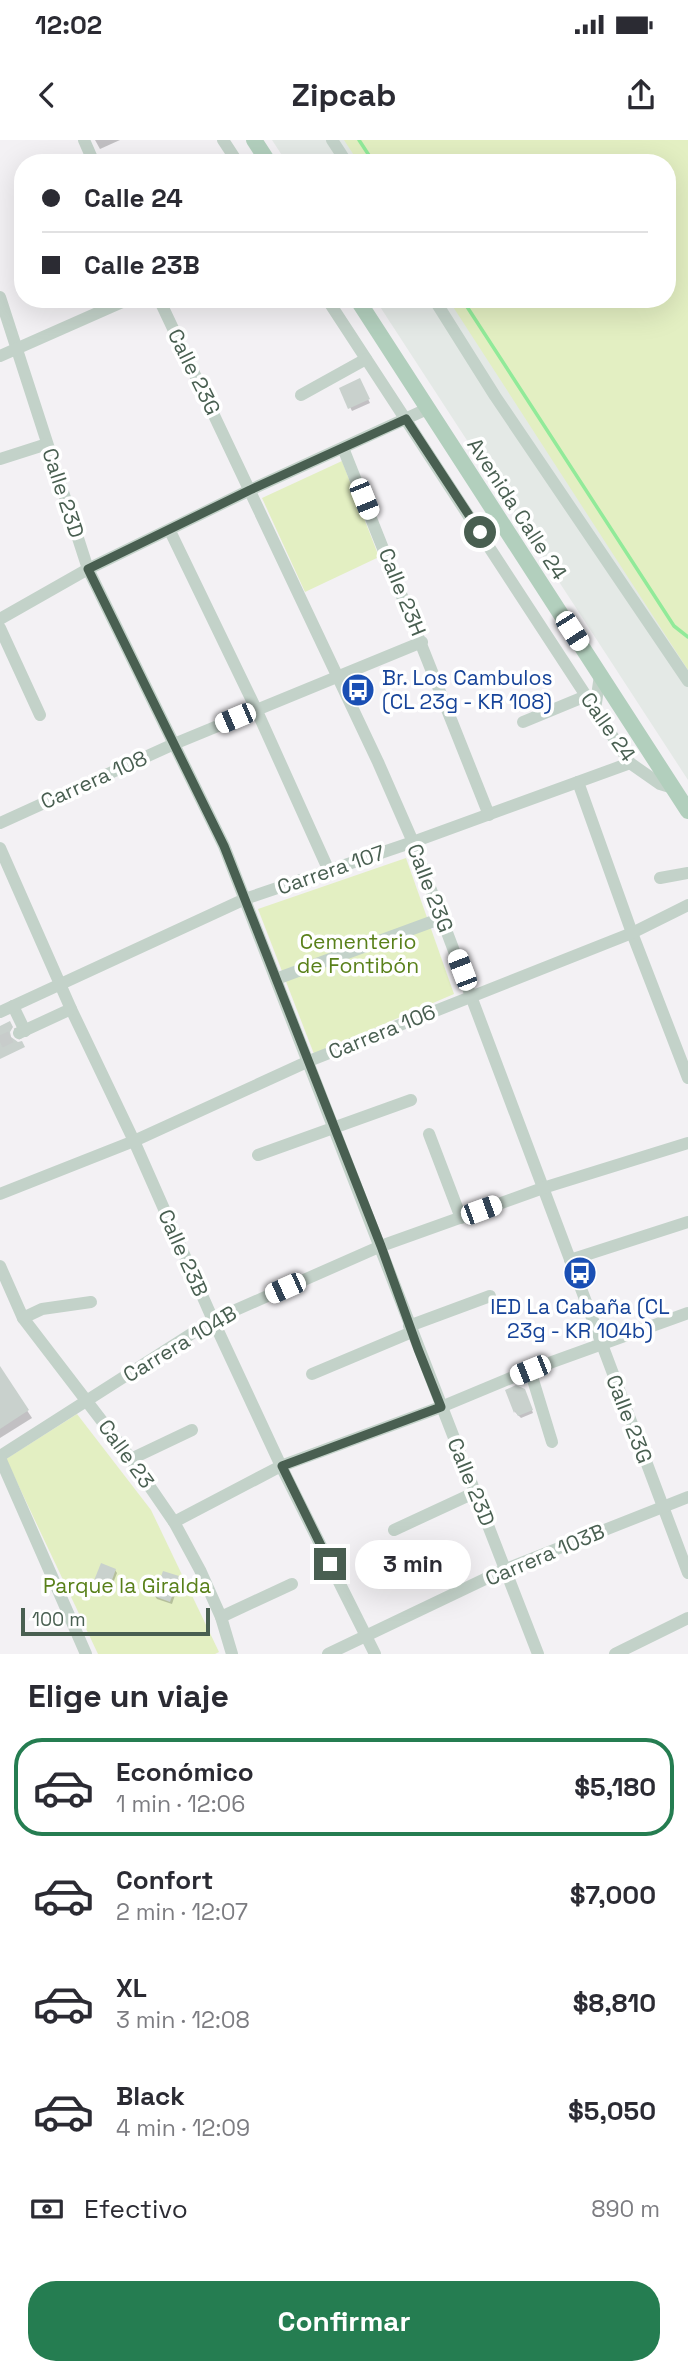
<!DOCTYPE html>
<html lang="es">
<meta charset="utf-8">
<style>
:root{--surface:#fff;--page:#f2f2f3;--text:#2b2b33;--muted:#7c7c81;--line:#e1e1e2;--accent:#257d51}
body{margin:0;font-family:"Space Grotesk",sans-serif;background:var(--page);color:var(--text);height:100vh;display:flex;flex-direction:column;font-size:26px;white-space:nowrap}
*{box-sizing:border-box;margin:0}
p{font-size:23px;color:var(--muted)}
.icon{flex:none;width:38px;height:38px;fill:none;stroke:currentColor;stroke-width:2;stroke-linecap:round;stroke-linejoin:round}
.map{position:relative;height:1514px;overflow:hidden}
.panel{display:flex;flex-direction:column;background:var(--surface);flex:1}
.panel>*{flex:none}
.banner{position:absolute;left:14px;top:14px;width:662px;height:154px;border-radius:28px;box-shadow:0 7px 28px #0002;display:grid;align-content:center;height:154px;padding:0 28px;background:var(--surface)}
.scale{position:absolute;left:21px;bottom:18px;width:189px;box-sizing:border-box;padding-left:7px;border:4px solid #495f51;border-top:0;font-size:19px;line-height:24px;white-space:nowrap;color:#495f51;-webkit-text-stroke:5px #fff;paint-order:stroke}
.end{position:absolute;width:32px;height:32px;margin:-16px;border:9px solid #495f51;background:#fff;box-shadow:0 0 0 4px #fff}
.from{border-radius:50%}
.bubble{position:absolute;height:49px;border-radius:24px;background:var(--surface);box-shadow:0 7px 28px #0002;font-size:23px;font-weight:600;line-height:49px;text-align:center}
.car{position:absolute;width:21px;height:42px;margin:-21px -10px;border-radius:9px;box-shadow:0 0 5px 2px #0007;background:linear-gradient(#fff 24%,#345 0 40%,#fff 0 76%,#345 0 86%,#fff 0)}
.banner b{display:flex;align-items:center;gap:24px;height:66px;font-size:26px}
.banner b+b{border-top:2px solid var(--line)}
.banner i{width:18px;height:18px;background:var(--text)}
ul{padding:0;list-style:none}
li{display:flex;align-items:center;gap:21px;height:98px;margin:0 14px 10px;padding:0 14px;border:4px solid transparent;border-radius:28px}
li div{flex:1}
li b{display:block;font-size:26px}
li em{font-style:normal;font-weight:600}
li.selected{border-color:var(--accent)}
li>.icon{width:63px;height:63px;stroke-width:1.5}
h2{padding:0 28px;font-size:32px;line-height:84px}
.pay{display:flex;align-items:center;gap:18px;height:77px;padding:0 28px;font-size:26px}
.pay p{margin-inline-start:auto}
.primary-button{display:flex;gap:14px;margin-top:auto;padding:14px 28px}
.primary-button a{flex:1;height:80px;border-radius:28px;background:var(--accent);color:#fff;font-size:28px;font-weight:600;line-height:80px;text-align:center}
.status{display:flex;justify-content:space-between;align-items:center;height:49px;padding:0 35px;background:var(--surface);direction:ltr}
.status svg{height:19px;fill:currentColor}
header{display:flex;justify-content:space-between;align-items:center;height:91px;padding:0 28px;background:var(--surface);font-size:32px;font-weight:600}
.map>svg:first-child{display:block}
</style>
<div class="status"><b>12:02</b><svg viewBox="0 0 49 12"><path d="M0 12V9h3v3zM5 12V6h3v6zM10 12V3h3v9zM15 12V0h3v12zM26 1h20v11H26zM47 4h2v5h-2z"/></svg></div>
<header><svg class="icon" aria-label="back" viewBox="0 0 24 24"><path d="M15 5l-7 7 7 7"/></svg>Zipcab<svg class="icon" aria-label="share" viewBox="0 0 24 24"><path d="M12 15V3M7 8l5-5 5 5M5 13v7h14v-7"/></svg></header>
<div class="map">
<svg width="688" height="1514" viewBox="0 0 688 1514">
<rect width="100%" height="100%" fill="#f3f1f4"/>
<path fill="#e4e9e6" d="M272 0H688V640L375 159H667V23H287Z"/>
<g fill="#e3efc2">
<path d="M344 0H688V530L448 159H667V23H359Z"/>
<path d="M342 321 379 417 305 452 262 358Z"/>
<path d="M406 718 454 854 314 914 258 769Z"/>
<path d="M77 1274 151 1370 219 1512 215 1514H98L6 1319Z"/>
</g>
<g fill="#0003">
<path d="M95 0H120L100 9Z"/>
<path d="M359 241 370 263 352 271 341 249Z"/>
<path d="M0 1229 32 1278 0 1298Z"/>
<path d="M507 1251 526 1254 533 1273 521 1278 515 1272Z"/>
<path d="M115 1430 117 1433 108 1456 95 1451 93 1448Z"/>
<path d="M178 1438 180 1440 172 1464 157 1459 155 1456Z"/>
</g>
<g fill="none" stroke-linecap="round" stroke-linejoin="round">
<g stroke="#91ea99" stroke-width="3.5">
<path d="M359 0 374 23"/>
<path d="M462 159 674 486 688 497"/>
</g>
</g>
<g fill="#c9d1cd">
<path d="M360 238 370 259 348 269 339 248Z"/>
<path d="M10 881 13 887 10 892 11 897 18 902 22 901 25 907 0 919V886Z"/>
<path d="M0 1226 29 1270 0 1289Z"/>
<path d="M516 1245 525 1249 533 1270 518 1276 515 1271 514 1273 505 1250Z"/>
<path d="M101 1423 116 1429 107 1454 91 1448Z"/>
<path d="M163 1431 179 1436 170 1462 154 1456Z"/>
</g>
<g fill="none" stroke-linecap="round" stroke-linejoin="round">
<path stroke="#c8cccb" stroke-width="12" stroke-dasharray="12 6" stroke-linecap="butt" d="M0 902 19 893"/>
<g stroke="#c3d2c9" stroke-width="12">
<path d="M84 0 94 23"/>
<path d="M223 0 238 23"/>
<path d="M332 0 347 23"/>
<path d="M0 157 88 429 224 706 538 1514"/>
<path d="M159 159 378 622 413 702 688 1433"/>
<path d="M327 159 630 623 660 644 673 648"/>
<path d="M434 159 495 256 688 541"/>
<path d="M0 216 129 159"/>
<path d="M301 255 366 219"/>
<path d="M343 308 489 675"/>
<path d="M0 319 47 304"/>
<path d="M170 391 256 569 329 731"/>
<path d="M0 479 88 429 250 350 427 269"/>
<path d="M0 488 40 575"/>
<path d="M595 570 600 535"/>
<path d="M523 582 586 556"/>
<path d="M578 642 632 793 688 938"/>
<path d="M0 683 174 604 422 502"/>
<path d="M0 708 71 869 134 1001 213 1180 281 1326 375 1514"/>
<path d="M660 738 688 733"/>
<path d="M276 839 442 778"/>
<path d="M13 866 25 891"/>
<path d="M0 872 245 759 413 702 630 623"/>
<path d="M19 893 71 869"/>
<path d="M429 994 461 1078"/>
<path d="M258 1015 411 960"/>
<path d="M0 1054 134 1001 309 921 632 793 688 765"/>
<path d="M570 1120 688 1082"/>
<path d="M0 1126 23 1178 128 1315 174 1382 200 1430 221 1477 232 1514"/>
<path d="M23 1178 42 1169 91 1162"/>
<path d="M409 1186 490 1156"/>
<path d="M530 1230 552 1302"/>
<path d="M312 1234 412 1192"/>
<path d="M0 1316 213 1180 381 1106 543 1048 688 1003"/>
<path d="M0 1318 86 1514"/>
<path d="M131 1319 192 1290"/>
<path d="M174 1382 281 1326 441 1267 530 1230 688 1173"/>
<path d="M394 1390 476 1352"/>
<path d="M221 1477 292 1444"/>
<path d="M328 1514 506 1429 688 1357"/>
<path d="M615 1514 688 1478"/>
</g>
<g stroke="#b2cfbd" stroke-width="16">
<path d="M254 0 269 23"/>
<path d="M357 159 688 671"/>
</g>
</g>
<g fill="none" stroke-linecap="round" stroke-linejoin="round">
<path stroke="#495f51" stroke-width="9" d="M330 1424 282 1326 441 1267 418 1209 381 1106 224 706 88 429 250 350 406 279 480 392"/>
</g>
<defs>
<symbol id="bus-disc" viewBox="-11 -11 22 22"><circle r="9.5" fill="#1a4fb4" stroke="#fff"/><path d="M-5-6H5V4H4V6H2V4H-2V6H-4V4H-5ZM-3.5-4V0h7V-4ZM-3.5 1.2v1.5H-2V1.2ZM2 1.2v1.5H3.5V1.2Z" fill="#fff"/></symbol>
</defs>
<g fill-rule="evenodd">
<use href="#bus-disc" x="339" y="531" width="38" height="38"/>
<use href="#bus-disc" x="561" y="1114" width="38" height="38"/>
</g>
<g text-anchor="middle" stroke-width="7" stroke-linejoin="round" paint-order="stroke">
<g font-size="21" fill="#495f51" stroke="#fff">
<text transform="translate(194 232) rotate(64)" y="7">Calle 23G</text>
<text transform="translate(63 353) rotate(72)" y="7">Calle 23D</text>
<text transform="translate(517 369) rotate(57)" y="7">Avenida Calle 24</text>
<text transform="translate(402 452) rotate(68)" y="7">Calle 23H</text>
<text transform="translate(608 587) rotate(55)" y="7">Calle 24</text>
<text transform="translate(94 640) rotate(-24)" y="7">Carrera 108</text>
<text transform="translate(331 730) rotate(-19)" y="7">Carrera 107</text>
<text transform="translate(430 748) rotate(69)" y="7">Calle 23G</text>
<text transform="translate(382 892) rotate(-22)" y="7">Carrera 106</text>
<text transform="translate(183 1113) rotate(66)" y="7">Calle 23B</text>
<text transform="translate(180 1204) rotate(-31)" y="7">Carrera 104B</text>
<text transform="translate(629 1279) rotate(69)" y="7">Calle 23G</text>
<text transform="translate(126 1314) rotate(54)" y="7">Calle 23</text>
<text transform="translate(471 1342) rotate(68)" y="7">Calle 23D</text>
<text transform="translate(545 1415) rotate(-23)" y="7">Carrera 103B</text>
</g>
<g font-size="21" fill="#164399" stroke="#fff" text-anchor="start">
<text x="382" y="545">Br. Los Cambulos<tspan x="382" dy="24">(CL 23g - KR 108)</tspan></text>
<text x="580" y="1174" text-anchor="middle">IED La Cabaña (CL<tspan x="580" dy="24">23g - KR 104b)</tspan></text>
</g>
<g font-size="21" fill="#59801a" stroke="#fff">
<text x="358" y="809">Cementerio<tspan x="358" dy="24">de Fontibón</tspan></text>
<text x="127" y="1453">Parque la Giralda</text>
</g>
</g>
</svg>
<div class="scale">100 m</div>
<i class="end from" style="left:480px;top:392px"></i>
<i class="end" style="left:330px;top:1424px"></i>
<div class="bubble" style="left:355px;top:1400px;width:116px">3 min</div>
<i class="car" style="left:364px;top:359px;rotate:158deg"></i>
<i class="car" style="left:572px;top:491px;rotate:147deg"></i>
<i class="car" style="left:235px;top:578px;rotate:247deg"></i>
<i class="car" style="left:462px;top:830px;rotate:339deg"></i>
<i class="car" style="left:481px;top:1070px;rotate:70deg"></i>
<i class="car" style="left:285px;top:1148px;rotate:246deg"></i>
<i class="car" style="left:530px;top:1230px;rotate:248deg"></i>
<div class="banner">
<b><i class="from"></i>Calle 24</b>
<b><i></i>Calle 23B</b>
</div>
</div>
<section class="panel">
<h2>Elige un viaje</h2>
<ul>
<li class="selected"><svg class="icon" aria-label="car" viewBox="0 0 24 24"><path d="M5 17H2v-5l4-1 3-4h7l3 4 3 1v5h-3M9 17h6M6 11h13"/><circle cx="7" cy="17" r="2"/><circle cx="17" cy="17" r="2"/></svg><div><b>Económico</b><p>1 min · 12:06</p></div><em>$5,180</em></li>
<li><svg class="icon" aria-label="car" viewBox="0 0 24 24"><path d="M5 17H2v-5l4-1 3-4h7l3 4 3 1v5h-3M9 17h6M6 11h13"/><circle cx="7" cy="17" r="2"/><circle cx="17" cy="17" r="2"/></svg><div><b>Confort</b><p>2 min · 12:07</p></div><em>$7,000</em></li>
<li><svg class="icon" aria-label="car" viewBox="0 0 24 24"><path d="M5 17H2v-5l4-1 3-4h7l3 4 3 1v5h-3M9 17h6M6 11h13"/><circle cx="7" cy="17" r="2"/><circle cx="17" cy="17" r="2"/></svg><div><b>XL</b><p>3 min · 12:08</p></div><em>$8,810</em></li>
<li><svg class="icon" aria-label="car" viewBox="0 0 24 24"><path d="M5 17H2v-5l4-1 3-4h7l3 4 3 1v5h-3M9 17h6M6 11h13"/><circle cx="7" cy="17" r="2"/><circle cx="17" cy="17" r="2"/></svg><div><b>Black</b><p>4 min · 12:09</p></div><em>$5,050</em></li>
</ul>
<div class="pay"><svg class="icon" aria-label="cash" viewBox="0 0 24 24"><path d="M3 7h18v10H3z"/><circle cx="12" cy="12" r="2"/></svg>Efectivo<p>890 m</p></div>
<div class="primary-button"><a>Confirmar</a></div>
</section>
